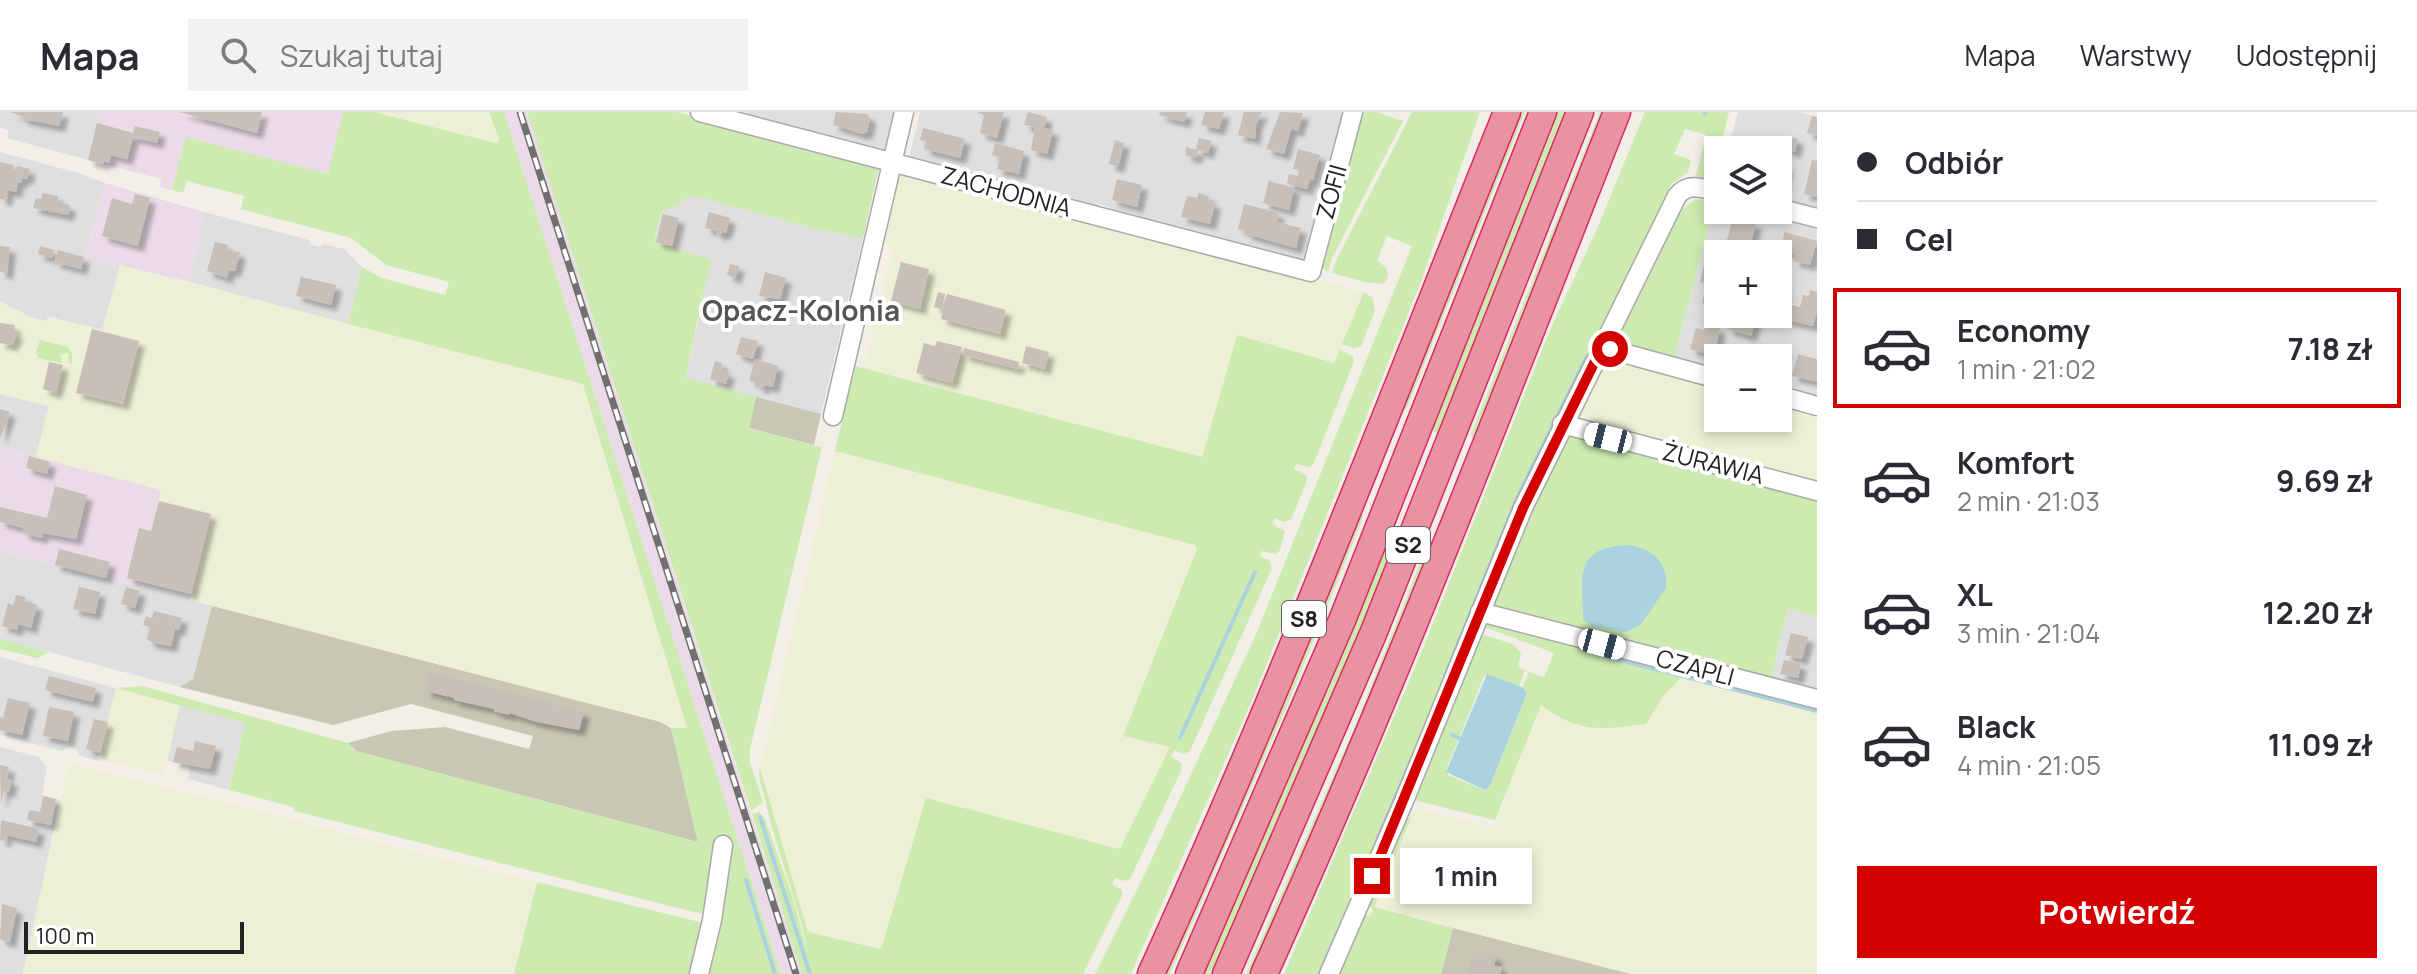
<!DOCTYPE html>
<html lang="pl">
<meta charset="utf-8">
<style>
:root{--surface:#fff;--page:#f2f2f3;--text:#2b2b33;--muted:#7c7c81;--line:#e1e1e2;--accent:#d40000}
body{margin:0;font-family:Manrope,sans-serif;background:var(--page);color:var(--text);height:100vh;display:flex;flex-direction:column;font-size:30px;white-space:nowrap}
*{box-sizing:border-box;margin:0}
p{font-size:26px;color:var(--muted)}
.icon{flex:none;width:44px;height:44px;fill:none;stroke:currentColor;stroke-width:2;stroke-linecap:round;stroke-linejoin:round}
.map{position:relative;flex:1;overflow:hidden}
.sheet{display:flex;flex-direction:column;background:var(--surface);width:600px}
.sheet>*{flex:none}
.banner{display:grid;align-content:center;height:176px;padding:0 40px;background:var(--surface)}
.buttons{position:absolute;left:1704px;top:24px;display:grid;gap:16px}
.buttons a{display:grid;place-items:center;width:88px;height:88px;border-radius:0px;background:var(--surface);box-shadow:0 4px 12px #0003;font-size:40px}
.scale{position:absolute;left:24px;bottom:20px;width:220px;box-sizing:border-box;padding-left:8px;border:4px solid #222;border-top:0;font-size:22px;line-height:28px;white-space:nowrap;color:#222;-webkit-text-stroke:6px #fff;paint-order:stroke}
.end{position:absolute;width:36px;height:36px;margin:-18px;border:10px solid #d40000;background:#fff;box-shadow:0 0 0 4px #fff}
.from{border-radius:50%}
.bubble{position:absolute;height:56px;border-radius:0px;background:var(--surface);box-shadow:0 4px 12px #0003;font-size:26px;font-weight:700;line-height:56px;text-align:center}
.car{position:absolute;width:24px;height:48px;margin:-24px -12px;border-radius:10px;box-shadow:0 0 6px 2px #0007;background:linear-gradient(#fff 24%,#345 0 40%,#fff 0 76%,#345 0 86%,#fff 0)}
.banner b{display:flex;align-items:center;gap:28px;height:76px;font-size:30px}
.banner b+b{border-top:2px solid var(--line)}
.banner i{width:20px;height:20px;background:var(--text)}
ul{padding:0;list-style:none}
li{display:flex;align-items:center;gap:24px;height:120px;margin:0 16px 12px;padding:0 24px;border:4px solid transparent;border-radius:0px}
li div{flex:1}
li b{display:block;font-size:30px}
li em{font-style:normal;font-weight:700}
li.on{border-color:var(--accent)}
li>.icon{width:72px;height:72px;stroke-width:1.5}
.cta{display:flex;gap:16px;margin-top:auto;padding:16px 40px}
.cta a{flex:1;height:92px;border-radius:0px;background:var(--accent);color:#fff;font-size:32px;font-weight:700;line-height:92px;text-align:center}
header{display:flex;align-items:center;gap:48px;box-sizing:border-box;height:112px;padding:0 40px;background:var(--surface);border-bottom:2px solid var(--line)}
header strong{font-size:38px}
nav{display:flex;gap:44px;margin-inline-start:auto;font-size:28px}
.search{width:560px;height:72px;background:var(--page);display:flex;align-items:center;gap:20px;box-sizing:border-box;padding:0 28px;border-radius:0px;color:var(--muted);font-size:30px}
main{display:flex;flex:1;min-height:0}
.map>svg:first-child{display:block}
</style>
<header>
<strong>Mapa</strong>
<div class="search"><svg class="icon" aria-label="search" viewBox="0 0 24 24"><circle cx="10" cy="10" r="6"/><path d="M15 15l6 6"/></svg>Szukaj tutaj</div>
<nav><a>Mapa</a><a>Warstwy</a><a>Udostępnij</a></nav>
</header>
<main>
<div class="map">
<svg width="1817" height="862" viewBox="0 0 1817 862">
<defs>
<filter id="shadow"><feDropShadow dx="6" dy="6" stdDeviation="2" flood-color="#0004"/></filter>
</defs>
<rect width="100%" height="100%" fill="#f2efe9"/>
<g fill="#e0dfdf" fill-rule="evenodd">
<path d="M0 0H100L88 48 7 26 9 18 0 16Z"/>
<path d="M747 0H894L884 40 746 4Z"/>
<path d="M920 0H1343L1303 149 1113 99 1110 95 1099 92 1097 94 1049 82 1046 77 1035 74 1028 77 982 65 972 59 963 58 961 60 939 51 938 54 909 46Z"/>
<path d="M1738 0H1798L1817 5V97L1778 86V38H1728Z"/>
<path d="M0 40 82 62 105 71 86 144 120 153 103 218 49 205 46 210 28 204 0 189Z"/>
<path d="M690 83 812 116 863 126 821 302 686 267 697 213 700 187 712 149 654 131 662 100 677 94Z"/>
<path d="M1715 90 1718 91V98H1745L1817 117V284L1778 274V246H1718V258L1674 247ZM1718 142H1778V202H1718Z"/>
<path d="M204 100 309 128 311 133 320 135 324 132 344 137 362 155 348 212 190 170Z"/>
<path d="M0 282 49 294 36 345 0 335Z"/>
<path d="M0 439 137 474 139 469 191 482 190 488 212 494 193 567 180 575 0 527Z"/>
<path d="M1788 497 1817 504V578L1771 566Z"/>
<path d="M0 545 116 576 98 649 80 644 77 637 69 635 62 639 0 623Z"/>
<path d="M180 593 245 611 229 678 188 667 190 654 167 649Z"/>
<path d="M0 635 39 645 47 655 42 683 60 688 23 862H0Z"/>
</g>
<g fill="#ebdbe8">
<path d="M100 0H343L328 62 187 26 172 78 160 75 161 67 88 48Z"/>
<path d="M504 0H527L802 862H781Z"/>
<path d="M105 71 204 100 190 170 86 145Z"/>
<path d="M0 335 162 378 159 389 211 402 191 482 139 469 137 474 0 439Z"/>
</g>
<g fill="#c7c7b4">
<path d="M756 285 821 302 814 333 749 316Z"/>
<path d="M212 494 665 611 671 616 698 730 356 639 348 631 391 619 445 615 529 637 533 624 411 592 333 613 180 575 193 567Z"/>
<path d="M1453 816 1631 862H1441Z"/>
</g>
<g fill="#eef0d5">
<path d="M374 0H489L499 27 496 31Z"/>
<path d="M900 61 1299 162 1364 180 1335 251 1237 223 1202 345 864 256 893 134 883 132Z"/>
<path d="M120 153 583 272 687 617 671 616 658 609 190 488 211 402 159 389 161 378 36 345 49 294 0 282V189L28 204 46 209 48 205 102 218Z"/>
<path d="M1608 244 1718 271V306H1778V287L1817 298V373L1580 314 1574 302 1601 250Z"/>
<path d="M835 339 1195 433 1197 437 1124 623 1171 635 1120 737 926 686 881 837 808 820 760 656Z"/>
<path d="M1685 561 1817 597V862H1631L1374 795 1415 695 1493 715 1541 593 1553 604 1582 615 1603 618 1645 612 1664 583Z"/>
<path d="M116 576 180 593 163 663 98 647Z"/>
<path d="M69 651 537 770 514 862H23Z"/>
</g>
<g fill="#cdebb0">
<path d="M343 0H374L496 31 499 27 489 0H504L781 862H703L726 734 724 723H721L702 802 294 699V695L229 678 245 611 116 576 142 574 348 631 356 639 698 730 671 616H687L583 272 348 212 362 155 382 166 445 183 449 170 386 153 351 126 241 97 244 84 187 69 183 81 172 78 186 25 328 62Z"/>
<path d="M527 0H677L879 55 863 126 812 116 690 83 677 94 662 100 654 130 712 148C700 187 694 227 686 266L756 285 749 316 822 335 750 637V650L763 690 751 699Z"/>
<path d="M1362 0H1376L1403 9 1332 146 1328 160 1320 154Z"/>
<path d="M1412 0H1480L1422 167 1253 586 1131 862H1095L1147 757 1257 520 1412 134 1387 124 1377 148C1386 154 1394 164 1382 172L1365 170 1332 161 1335 151Z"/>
<path d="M1516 0H1525L1406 298 1400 297Z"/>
<path d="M1557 0H1567L1437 322 1431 317Z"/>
<path d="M1600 0H1608L1474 329 1471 322Z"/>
<path d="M1645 0H1729L1711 73 1696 67V64L1706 23 1685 17 1674 42 1691 48 1688 60 1671 72 1655 117 1323 862H1284L1424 534 1550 218 1597 117Z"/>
<path d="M1696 87 1715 90 1674 247 1626 236 1627 232 1620 226 1621 219 1682 97Z"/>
<path d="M1364 180 1373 186 1375 199 1361 234 1354 236 1342 232Z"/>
<path d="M1237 223 1334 251 1340 238 1353 244 1354 250 1313 353 1309 355 1296 352 1294 357 1306 363 1307 368 1291 408 1284 410 1274 406 1272 412 1285 419 1280 438 1276 442 1261 439 1260 444 1269 448 1272 456 1190 639 1183 642 1174 638 1171 644 1181 651 1182 657 1130 767 1126 769 1115 766 1112 772 1122 778V784L1083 862H802L752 702 759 700 765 707 793 786 808 843C799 790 776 740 765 687 763 675 757 668 760 656L808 820 881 837 926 686 1120 737 1170 635 1123 624 1197 437 1195 433 835 339 855 254 1202 345Z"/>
<path d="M40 228 68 235 72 241V252L69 251 68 241 61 243 62 251 38 246 36 240Z"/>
<path d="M1567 324 1817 385V504L1788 497 1771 566 1492 495 1525 402Z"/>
<path d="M1359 400 1363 403 1361 411 1289 589 1170 862H1161Z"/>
<path d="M1390 420 1399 423 1340 569 1213 862H1203L1276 697Z"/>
<path d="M1429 429 1436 431 1255 862H1246L1355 614Z"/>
<path d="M1488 510 1685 561 1664 583 1646 612C1602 618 1577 621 1541 593L1495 708 1418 689 1414 687 1481 522 1513 532 1521 541 1518 555 1525 558 1519 574 1489 563 1484 564 1446 658 1448 663 1484 678 1490 674 1527 581 1522 575 1529 560 1544 565 1554 541 1487 516 1482 511Z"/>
<path d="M0 527 49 540 37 546 0 537Z"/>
<path d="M1411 706 1374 795 1453 816 1441 862H1335L1364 803 1370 804 1373 798 1368 791 1405 707Z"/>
<path d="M537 770 700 810 702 813 690 862H514Z"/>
</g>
<g fill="#aad3df">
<path d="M1626 433C1651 435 1669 450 1666 476L1641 512 1633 517 1625 520 1592 514 1583 507C1584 466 1571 437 1626 433Z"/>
<path d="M1487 562 1522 575 1527 581 1490 674 1485 678 1446 660Z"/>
</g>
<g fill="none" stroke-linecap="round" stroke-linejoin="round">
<g stroke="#aad3df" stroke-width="4">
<path d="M1705 2 1706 0"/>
<path d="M1593 541 1817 599"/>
<path d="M1445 564 1517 386 1586 246"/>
<path d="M1452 623 1459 626"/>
<path d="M1180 626 1255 460"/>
<path d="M760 705 810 862"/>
<path d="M1377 728 1413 644"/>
<path d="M746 768 775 862"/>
</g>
</g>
<g fill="#c7bfb8" filter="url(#shadow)">
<path d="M10 0H63L59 14 23 7 24 5Z"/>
<path d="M179 0H262L257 21Z"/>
<path d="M836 0 867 2 870 7 867 20 862 22 833 13Z"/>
<path d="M977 0H1004L997 26 980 21 984 3Z"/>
<path d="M1028 0 1047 5 1044 16 1053 18 1047 42 1031 38 1035 15 1024 13Z"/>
<path d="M1160 0H1187L1184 10 1159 3Z"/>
<path d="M1205 0H1224L1219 17 1201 13Z"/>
<path d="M1244 0H1262L1256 13 1255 27 1238 23Z"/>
<path d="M1280 0 1303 1 1298 19 1291 17 1284 42 1266 37Z"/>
<path d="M1812 4 1817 5V23L1807 21Z"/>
<path d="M97 11 133 21 135 14 160 20 157 31 133 25 127 47 111 43 109 51 104 49 103 52 88 48Z"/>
<path d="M923 16 965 27 960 46 924 37 926 29 920 28Z"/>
<path d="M1787 24 1798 27 1795 40 1784 36Z"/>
<path d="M1199 26 1211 29 1208 41 1198 38 1196 46 1186 43V35L1196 38Z"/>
<path d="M1115 28 1124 31 1118 55 1109 52Z"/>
<path d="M995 31 1024 39 1019 62 997 57 1000 45 992 43Z"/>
<path d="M1298 37 1320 43 1313 68H1310L1307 77 1287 72 1289 62 1298 64 1299 58 1293 57Z"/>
<path d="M1812 48 1817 49V85L1804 82Z"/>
<path d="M0 50 14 53 13 58 16 59 17 54 30 57 27 67 22 66 21 71 18 70 16 80 8 78 6 88 0 87Z"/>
<path d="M1778 53 1787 55 1782 78 1778 77Z"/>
<path d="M1117 67 1142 73 1137 95 1112 88Z"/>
<path d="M1269 69 1294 76 1289 98 1263 91Z"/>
<path d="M42 81 58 84 57 90 70 93 68 103 33 96 36 86 41 87Z"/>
<path d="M1199 81 1209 84 1208 89 1215 91 1210 112 1181 105 1187 84 1197 86Z"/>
<path d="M135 82 150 86 138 134 102 124 112 86 132 92Z"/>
<path d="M1244 92 1279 101 1277 110 1301 116 1296 136 1246 122 1247 119 1238 117Z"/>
<path d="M709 100 730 106 726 121 722 120 721 123 716 122 717 119 705 116Z"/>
<path d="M663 102 679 106 672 134 656 130Z"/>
<path d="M1733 106 1756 111 1750 134 1727 128Z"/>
<path d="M1784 120 1817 129 1810 153 1793 149 1795 143 1782 139Z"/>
<path d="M215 130 228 133 226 138 240 140 235 159 229 158 227 166 207 159Z"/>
<path d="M0 134 10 135 7 161 0 160Z"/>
<path d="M40 134 55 138 52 146 38 142Z"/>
<path d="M58 138 84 145 81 157 54 150Z"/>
<path d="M1707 140 1717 142 1709 172 1700 170Z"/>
<path d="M901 150 929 157 920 197 891 189Z"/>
<path d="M730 152 739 154 735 166 727 163Z"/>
<path d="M765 160 786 166 780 187 759 184Z"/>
<path d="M301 165 336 173 331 193 296 184Z"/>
<path d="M1778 174 1785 176 1782 191 1800 195 1803 183 1809 184 1810 178 1817 180V199L1813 214 1764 203 1778 202Z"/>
<path d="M1706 175 1718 178V196L1702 191Z"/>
<path d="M938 180 945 182 942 197 934 195Z"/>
<path d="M947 182 1006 198 1000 222 941 207Z"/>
<path d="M1731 202H1757L1751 224 1727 217Z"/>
<path d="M0 211 15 213 14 221H18L12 233 0 231Z"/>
<path d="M1706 213 1720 216 1714 244 1690 237 1696 216 1704 218Z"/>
<path d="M92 217 139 229 123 292 76 281Z"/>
<path d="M741 225 758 229 753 247 736 242Z"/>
<path d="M937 229 962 235 952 271 916 261 924 231 935 234Z"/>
<path d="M1759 232 1778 235V246H1758Z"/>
<path d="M1026 234 1049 240 1045 257 1022 251Z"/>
<path d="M964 236 1019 250 1018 257 963 243Z"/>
<path d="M1798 242 1817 247V270L1792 264Z"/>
<path d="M755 247 778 254 773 275 764 273 763 276 757 275 758 271 749 269Z"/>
<path d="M715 249 722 251 721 258 729 260 726 272 710 267Z"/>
<path d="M49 250 63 253 56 281 43 277Z"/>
<path d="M0 297 10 300 1 325H0Z"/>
<path d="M29 344 50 350 47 362 26 356Z"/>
<path d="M55 374 87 383 76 427 43 421 42 426 23 421 24 416 0 410V395L47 406Z"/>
<path d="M159 389 211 402 191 482 127 466 139 416 151 419Z"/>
<path d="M59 437 110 450 106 466 55 453Z"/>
<path d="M79 475 100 480 95 502 73 497Z"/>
<path d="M126 475 140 479 135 496 121 492Z"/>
<path d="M16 483 26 485 24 489 37 493 31 516 18 512 17 518 2 514 8 491 13 493Z"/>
<path d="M154 499 182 506 179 518 175 517 171 534 153 531 147 527 150 515 143 513 146 504 152 506Z"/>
<path d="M1791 521 1808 525 1802 547 1785 543Z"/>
<path d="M1784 548 1801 552 1798 566 1780 562Z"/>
<path d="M430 560 584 600 579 618 537 610 509 601V603L494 599V597L454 588V586L425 579Z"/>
<path d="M49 564 96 576 93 590 45 578Z"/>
<path d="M8 586 30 591 22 623 0 618V605L3 606Z"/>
<path d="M49 595 74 600 68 629 43 624Z"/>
<path d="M94 607 108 610 100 641 86 637Z"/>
<path d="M195 629 216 634 210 657 173 650 177 635 193 639Z"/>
<path d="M0 653 9 655 7 667 12 668 9 680 4 679 1 692Z"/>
<path d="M43 684 56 687 51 713 27 708 29 698 40 700Z"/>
<path d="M1 708 39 717 36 730 6 723 5 729 0 728Z"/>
<path d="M2 792 17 796 10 830 0 827Z"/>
<path d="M1474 838 1497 844 1494 853 1502 855 1500 862H1468Z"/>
</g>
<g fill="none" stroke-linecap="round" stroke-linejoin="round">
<defs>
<g id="minor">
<path d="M700 0 1311 160 1353 0"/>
<path d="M1778 96 1817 106"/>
<path d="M1603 233 1623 241 1718 267"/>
<path d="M1778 283 1817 294"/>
<path d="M833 304 904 0"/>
<path d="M1562 312 1817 379"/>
<path d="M1480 500 1817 587"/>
<path d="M699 862 712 808 723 733"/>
<path d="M1329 862 1404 689 1523 396 1677 84C1688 70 1702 76 1718 80"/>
</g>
<g id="highway">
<path d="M1151 862C1280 579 1391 289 1507 0"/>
<path d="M1189 862 1343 506 1543 0"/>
<path d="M1226 862 1373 522 1580 0"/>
<path d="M1264 862C1392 579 1503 289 1617 0"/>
</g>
</defs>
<use href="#minor" stroke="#a9a9a9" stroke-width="21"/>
<use href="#highway" stroke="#dc2a67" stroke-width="29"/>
<use href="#minor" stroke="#fff" stroke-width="18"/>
<use href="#highway" stroke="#e892a2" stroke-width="26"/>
<defs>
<path id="rail" d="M520 0 796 862"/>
</defs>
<use href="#rail" stroke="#707070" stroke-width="7"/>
<use href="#rail" stroke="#fff" stroke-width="4" stroke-dasharray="12" stroke-linecap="butt"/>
</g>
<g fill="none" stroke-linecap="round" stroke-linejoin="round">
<path stroke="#d40000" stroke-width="10" d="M1372 764 1523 396 1603 233 1610 237"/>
</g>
<g text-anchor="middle" stroke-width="8" stroke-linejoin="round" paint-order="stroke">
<g fill="#fff" stroke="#646464" stroke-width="2">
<rect x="1386" y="415" width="44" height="36" rx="6"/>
<rect x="1282" y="489" width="44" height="36" rx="6"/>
</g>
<g font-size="22" font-weight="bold" fill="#222">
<text x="1408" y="441">S2</text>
<text x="1304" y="515">S8</text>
</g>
<g font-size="24" fill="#222" stroke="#fff">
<text transform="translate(1006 80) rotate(15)" y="8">ZACHODNIA</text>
<text transform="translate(1332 80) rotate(-75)" y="8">ZOFII</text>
<text transform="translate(1713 352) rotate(14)" y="8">ŻURAWIA</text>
<text transform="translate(1695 556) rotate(15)" y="8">CZAPLI</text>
</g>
<g font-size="28" font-weight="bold" fill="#555" stroke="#fff">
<text x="801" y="209">Opacz-Kolonia</text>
</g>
</g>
</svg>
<div class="buttons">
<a><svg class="icon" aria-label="layers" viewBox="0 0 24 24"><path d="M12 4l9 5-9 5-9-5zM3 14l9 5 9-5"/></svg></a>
<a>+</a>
<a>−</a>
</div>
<div class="scale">100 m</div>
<i class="end from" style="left:1610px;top:237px"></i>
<i class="end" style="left:1372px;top:764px"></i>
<div class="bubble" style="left:1400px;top:736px;width:132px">1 min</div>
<i class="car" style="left:1608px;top:326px;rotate:284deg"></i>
<i class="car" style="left:1602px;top:532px;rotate:105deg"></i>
</div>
<section class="sheet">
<div class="banner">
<b><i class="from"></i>Odbiór</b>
<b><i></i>Cel</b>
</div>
<ul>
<li class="on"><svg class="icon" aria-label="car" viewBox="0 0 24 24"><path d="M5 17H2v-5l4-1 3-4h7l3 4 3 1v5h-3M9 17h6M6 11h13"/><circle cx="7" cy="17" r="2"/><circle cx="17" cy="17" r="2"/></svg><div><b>Economy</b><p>1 min · 21:02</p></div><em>7.18 zł</em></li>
<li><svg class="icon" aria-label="car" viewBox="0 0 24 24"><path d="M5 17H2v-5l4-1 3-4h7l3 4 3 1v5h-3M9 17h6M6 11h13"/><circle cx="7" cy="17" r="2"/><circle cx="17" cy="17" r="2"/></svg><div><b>Komfort</b><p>2 min · 21:03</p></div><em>9.69 zł</em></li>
<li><svg class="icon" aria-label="car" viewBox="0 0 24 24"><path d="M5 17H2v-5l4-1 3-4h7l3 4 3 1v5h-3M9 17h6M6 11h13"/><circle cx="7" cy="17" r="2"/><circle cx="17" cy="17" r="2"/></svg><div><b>XL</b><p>3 min · 21:04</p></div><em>12.20 zł</em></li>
<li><svg class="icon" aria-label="car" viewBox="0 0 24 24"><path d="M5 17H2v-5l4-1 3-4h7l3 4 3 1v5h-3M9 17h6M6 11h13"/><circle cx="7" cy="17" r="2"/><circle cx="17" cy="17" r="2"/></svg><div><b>Black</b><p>4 min · 21:05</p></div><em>11.09 zł</em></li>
</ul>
<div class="cta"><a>Potwierdź</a></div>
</section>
</main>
